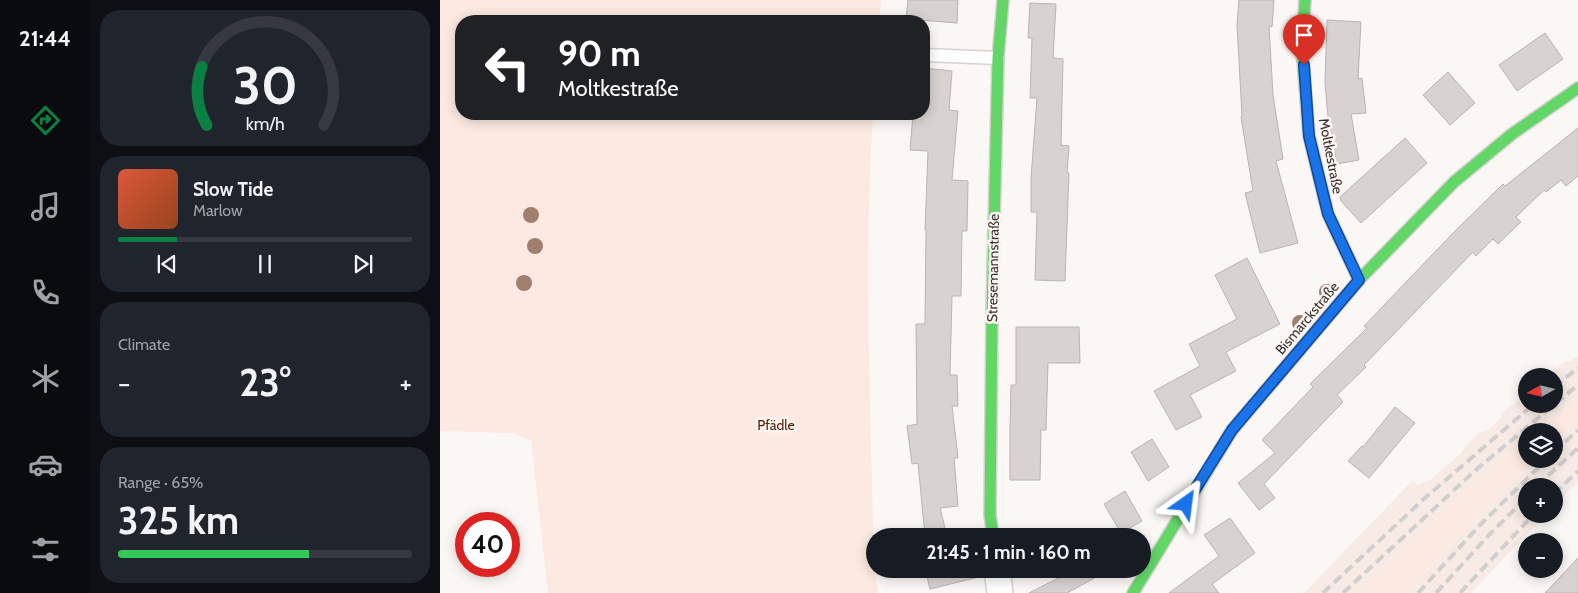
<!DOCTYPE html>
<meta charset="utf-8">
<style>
:root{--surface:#171b24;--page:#20242c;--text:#f1f3f6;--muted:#9ea1a6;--line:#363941;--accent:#0b8043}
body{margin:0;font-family:Cabin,sans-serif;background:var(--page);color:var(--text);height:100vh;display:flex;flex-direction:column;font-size:19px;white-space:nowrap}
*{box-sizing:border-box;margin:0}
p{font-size:16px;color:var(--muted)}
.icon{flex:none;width:28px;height:28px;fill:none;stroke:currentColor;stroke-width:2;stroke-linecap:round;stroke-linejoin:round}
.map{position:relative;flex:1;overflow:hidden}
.details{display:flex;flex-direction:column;gap:10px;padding:10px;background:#0d0f14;width:350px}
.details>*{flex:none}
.guide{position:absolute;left:15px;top:15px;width:475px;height:105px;border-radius:20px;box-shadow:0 2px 12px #0003;background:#202124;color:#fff;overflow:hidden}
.needle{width:32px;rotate:262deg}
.buttons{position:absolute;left:1078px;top:368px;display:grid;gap:10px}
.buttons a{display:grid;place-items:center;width:45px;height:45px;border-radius:50%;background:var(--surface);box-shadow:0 2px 12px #0003;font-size:25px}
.speed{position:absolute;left:15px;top:512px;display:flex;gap:10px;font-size:25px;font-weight:700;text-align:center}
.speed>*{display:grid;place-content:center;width:65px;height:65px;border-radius:50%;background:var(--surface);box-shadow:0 2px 12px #0003;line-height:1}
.speed .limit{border:8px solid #d22;background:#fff;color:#111}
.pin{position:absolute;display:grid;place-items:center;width:42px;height:42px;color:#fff;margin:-51px -21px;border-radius:50% 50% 50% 0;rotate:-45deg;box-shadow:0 0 5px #0007}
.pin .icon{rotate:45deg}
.me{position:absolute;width:55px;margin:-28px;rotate:31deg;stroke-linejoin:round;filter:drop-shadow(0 0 4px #0008)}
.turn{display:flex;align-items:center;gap:18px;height:105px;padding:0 20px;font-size:22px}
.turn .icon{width:65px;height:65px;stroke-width:2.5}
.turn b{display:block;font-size:35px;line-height:42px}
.big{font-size:38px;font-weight:700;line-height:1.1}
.details .widget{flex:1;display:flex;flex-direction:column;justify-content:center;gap:8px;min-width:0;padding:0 18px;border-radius:20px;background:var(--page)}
.details .dial{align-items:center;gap:0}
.dial svg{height:130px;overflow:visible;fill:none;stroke:var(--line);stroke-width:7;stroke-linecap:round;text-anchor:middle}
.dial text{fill:var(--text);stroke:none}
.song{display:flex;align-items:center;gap:15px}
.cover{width:60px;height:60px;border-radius:8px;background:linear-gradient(135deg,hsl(10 70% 55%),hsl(20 70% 35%))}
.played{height:5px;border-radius:2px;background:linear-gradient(90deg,var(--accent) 20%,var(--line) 20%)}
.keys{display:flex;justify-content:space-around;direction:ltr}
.heat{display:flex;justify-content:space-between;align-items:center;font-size:28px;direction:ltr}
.charge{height:8px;border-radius:4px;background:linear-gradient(90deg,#34c759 65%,var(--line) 0)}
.trip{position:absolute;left:426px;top:528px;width:285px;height:50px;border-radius:25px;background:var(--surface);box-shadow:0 2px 12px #0003;font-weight:700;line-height:50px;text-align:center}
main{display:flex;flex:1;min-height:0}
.tabs{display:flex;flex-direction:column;width:90px;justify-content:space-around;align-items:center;background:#090b0e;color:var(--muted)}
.tabs .icon{width:35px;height:35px}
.tabs .current{color:var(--accent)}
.tabs b{font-size:22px;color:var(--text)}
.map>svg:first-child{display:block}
</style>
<main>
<nav class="tabs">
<b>21:44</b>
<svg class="icon current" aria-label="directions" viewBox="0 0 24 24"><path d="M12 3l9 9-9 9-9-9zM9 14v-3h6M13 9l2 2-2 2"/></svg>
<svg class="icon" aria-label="music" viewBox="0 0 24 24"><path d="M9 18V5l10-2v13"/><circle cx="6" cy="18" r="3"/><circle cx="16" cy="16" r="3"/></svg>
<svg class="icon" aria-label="phone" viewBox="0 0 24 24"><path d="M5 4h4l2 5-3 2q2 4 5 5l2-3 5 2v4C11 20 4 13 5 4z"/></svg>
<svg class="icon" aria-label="climate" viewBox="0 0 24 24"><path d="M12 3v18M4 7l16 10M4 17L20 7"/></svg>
<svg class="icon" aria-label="car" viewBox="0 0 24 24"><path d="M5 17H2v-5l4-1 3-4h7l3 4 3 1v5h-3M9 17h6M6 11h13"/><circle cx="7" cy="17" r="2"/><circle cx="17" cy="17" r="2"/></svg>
<svg class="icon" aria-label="filters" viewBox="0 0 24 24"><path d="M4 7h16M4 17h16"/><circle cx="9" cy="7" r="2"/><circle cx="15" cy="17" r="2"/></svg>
</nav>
<section class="details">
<div class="widget dial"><svg viewBox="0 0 100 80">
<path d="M14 69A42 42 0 1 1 86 69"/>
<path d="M14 69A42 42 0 0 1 11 33" stroke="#0b8043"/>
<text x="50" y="56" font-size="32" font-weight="700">30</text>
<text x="50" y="72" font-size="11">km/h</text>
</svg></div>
<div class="widget">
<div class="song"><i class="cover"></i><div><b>Slow Tide</b><p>Marlow</p></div></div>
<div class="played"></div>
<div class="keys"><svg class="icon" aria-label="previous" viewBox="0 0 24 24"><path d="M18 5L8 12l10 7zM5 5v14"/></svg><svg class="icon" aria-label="pause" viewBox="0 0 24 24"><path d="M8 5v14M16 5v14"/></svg><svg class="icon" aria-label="next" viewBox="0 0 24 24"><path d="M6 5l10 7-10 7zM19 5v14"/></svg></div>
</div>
<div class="widget"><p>Climate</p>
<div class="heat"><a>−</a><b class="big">23°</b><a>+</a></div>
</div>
<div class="widget"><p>Range · 65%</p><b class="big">325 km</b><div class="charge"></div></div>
</section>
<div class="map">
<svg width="1138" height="593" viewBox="0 0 1138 593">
<rect width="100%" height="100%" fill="#fbf7f5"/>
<g fill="#f8ebe5">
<path d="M 1138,356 L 1138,399 L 1097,431 L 1086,431 L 1086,440 L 1000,515 L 918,593 L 864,593 L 973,480 L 978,485 L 990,480 L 1022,452 L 1027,444 L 1039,433 L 1048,430 L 1060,419 L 1063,412 L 1076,402 L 1082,401 L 1086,397 L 1086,404 L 1114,404 L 1114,376 L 1110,376 L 1112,372 L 1125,362 L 1131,361 Z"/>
<path d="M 1138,418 L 1138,482 L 1114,506 L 1114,486 L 1086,486 L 1086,514 L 1106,514 L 1031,593 L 966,593 L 1033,519 L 1094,459 L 1114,459 L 1114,440 Z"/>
</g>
<g fill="#fce9e2">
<path d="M 0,0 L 441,0 L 439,21 L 21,21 L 21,114 L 433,114 C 423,264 431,416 434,567 L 438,593 L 108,593 L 91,441 L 74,433 L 0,431 Z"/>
<path d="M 1138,399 L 1138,418 L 1114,440 L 1114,431 L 1097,431 Z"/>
<path d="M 1086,440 L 1086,459 L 1094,459 L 1033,519 L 966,593 L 918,593 L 1000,515 Z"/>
</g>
<g fill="#d8d3d1" stroke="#bab4b2">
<path d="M 468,0 L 518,0 L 517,23 L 466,19 Z"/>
<path d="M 799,0 L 834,0 L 832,27 L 829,26 L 833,95 L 843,159 L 836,161 L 858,243 L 820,253 L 805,193 L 813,191 L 801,117 L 802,116 L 797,24 Z"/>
<path d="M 590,3 L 616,4 L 613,58 L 623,59 L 621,145 L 629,146 L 627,173 L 629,173 L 625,281 L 595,280 L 597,212 L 591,212 L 591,178 L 597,98 L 590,98 L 592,38 L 588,38 Z"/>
<path d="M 887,20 L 921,22 L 918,79 L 922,78 L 926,113 L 911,114 L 919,160 L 897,164 L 888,117 L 885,82 Z"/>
<path d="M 1105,33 L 1123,59 L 1077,91 L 1059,65 Z"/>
<path d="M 484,68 L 512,71 L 509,110 L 518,111 L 512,180 L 528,181 L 527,231 L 522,231 L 521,296 L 512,296 L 510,375 L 517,375 L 518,406 L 512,406 L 518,458 L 514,458 L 518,506 L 500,508 L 507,536 L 485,536 L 478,463 L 472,464 L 467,426 L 477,424 L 476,324 L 485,324 L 486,230 L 485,230 L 488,151 L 470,150 L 473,114 L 484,114 Z"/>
<path d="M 1008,72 L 1035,103 L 1010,125 L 983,95 Z"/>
<path d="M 1138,128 L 1138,176 L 1126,186 L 1121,180 L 1106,192 L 1104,190 L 1076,217 L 1081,222 L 1058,244 L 1053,239 L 1036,256 L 1033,252 L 924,365 L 926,367 L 897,395 L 903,402 L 824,484 L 835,498 L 819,510 L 798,483 L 835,453 L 822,440 L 873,387 L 870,384 L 927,328 L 924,326 L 1014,232 L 1063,184 L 1065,186 Z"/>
<path d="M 965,138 L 987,163 L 921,223 L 901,201 L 900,197 Z"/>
<path d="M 807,258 L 840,324 L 786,352 L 796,371 L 750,395 L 762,417 L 736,430 L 714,391 L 760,366 L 749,344 L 797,319 L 775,275 Z"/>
<path d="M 576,327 L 639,327 L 640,363 L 608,363 L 606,430 L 601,430 L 600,480 L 570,480 L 570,429 L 571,385 L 576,385 Z"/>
<path d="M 955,407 L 975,423 L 929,478 L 908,461 L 922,446 L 923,447 Z"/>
<path d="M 712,439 L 729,467 L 708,481 L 691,452 Z"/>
<path d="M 685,491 L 702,521 L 681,533 L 664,504 Z"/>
<path d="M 790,518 L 815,553 L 772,584 L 779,593 L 729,593 L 779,556 L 764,535 Z"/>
<path d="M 1138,558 L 1138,593 L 1105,593 Z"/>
<path d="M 485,569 L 543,569 L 543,576 L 490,589 Z"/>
<path d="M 636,569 L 671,569 L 627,593 L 589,593 Z"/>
</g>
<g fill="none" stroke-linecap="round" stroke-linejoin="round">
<defs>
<path id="lane" d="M 484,55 L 558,58"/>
<path id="street" d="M 557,569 L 560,593"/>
<g id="fast">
<path d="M 865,0 L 862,48 L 869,136 L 888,214 L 919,280"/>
<path d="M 553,536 L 550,515 L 552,314 L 558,58 L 563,0"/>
<path d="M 693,593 L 792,430 L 919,280 L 1014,182 L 1072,134 L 1138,88"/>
</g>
</defs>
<use href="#lane" stroke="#d7d2d0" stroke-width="15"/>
<use href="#street" stroke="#d7d2d0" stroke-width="28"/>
<use href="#fast" stroke="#d7d2d0" stroke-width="14"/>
<use href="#lane" stroke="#fefefe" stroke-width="12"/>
<use href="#street" stroke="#fefefe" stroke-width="25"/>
<use href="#fast" stroke="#63d668" stroke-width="11"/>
<g stroke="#d0cece" stroke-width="4" stroke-dasharray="10 5" stroke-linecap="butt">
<path d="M 1114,387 L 1138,368"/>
<path d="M 1114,452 L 1138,430"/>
<path d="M 1097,486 L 1138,448"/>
<path d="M 1114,494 L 1138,471"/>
<path d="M 883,593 L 985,498 L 1094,404"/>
<path d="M 903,593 L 1038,468 L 1138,385"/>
<path d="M 978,593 L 1040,525 L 1107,459"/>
<path d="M 996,593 L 1050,534 L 1086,498"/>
<path d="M 1020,593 L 1094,514"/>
</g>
</g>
<g fill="#a07f6f">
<circle cx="91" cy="215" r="8"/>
<circle cx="95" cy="246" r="8"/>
<circle cx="84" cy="283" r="8"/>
<circle cx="887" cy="292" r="8"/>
<circle cx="860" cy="323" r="8"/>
</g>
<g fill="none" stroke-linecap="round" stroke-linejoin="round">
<defs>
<path id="route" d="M 746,504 L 792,430 L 919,280 L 888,214 L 869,136 L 864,65"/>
</defs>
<use href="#route" stroke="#114b97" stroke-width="12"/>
<use href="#route" stroke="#1a73e8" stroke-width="9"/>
</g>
<g text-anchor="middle" stroke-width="5" stroke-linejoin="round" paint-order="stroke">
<g font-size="14" fill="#37302e" stroke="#fdf6f3">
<text transform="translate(891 156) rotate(79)" y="5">Moltkestraße</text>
<text transform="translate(553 268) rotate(-89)" y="5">Stresemannstraße</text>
<text transform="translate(867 318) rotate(-50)" y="5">Bismarckstraße</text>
</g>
<g font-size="14" fill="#561d01" stroke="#fdf6f3">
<text x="336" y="430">Pfädle</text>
</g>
</g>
</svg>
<div class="buttons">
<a><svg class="needle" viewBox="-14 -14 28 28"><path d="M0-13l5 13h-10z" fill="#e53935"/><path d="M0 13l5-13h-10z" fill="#9ea1a6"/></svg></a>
<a><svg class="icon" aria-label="layers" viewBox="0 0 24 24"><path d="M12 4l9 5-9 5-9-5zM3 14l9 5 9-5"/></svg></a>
<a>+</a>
<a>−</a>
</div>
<div class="speed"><div class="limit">40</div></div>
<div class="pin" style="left:864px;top:65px;background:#d93025"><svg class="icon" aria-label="arrive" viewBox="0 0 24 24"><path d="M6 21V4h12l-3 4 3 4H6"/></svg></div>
<svg class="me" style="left:746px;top:504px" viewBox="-20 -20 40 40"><path d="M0-17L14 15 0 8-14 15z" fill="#1a73e8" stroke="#fff" stroke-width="4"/></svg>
<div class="trip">21:45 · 1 min · 160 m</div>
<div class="guide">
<div class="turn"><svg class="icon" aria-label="left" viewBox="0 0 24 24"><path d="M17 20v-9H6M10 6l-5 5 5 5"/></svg><div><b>90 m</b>Moltkestraße</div></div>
</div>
</div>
</main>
